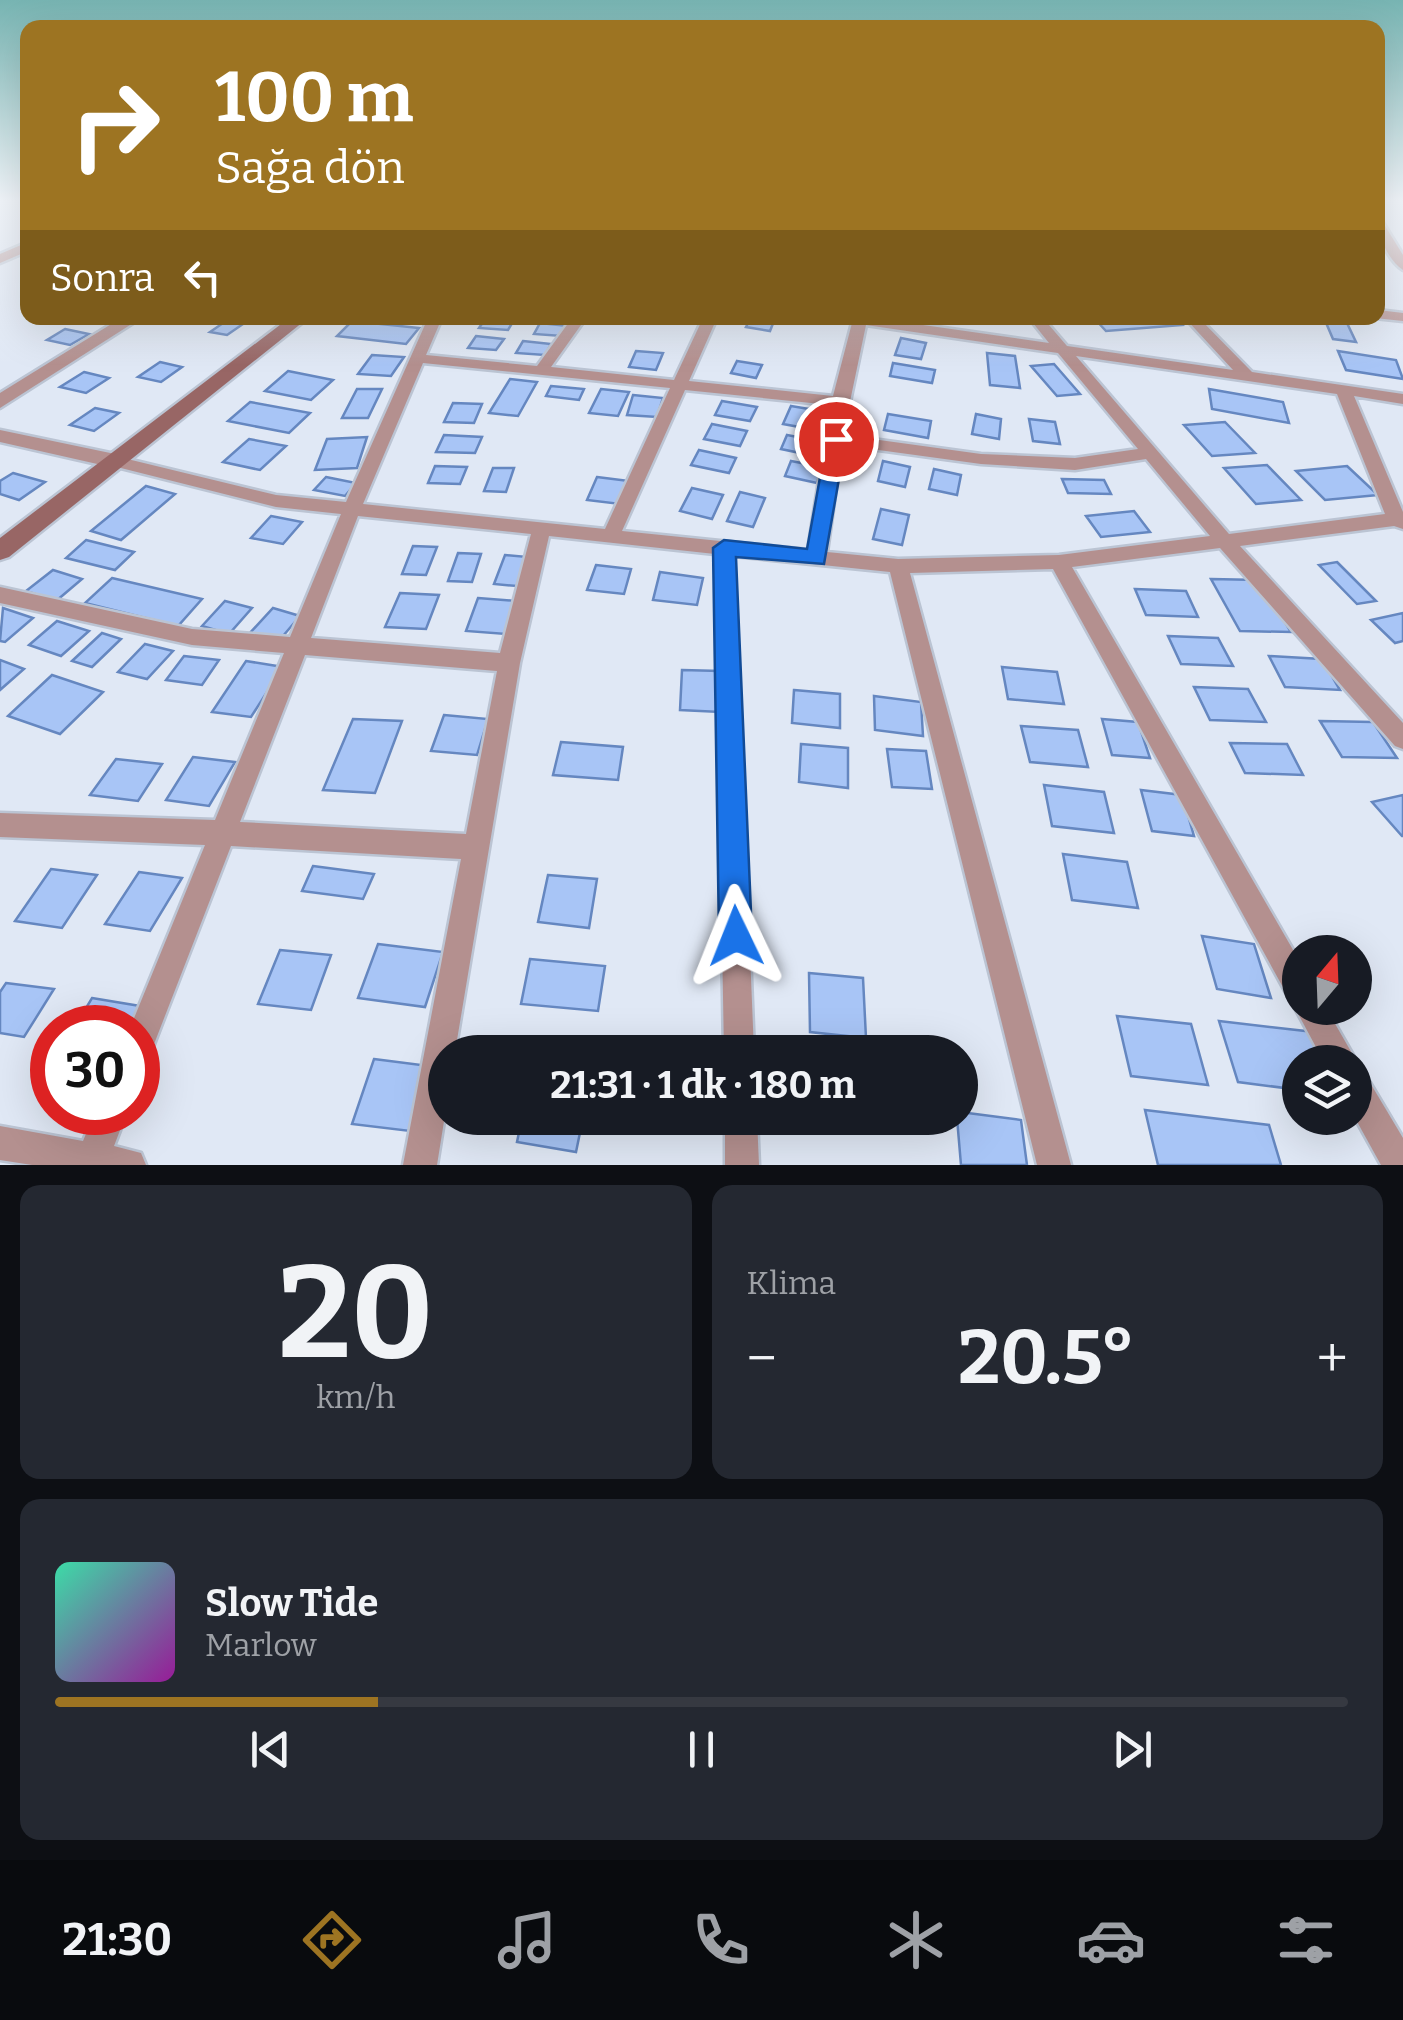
<!DOCTYPE html>
<html lang="tr">
<meta charset="utf-8">
<style>
:root{--surface:#171b24;--page:#242831;--text:#f1f3f6;--muted:#9ea1a6;--line:#363941;--accent:#9d7422}
body{margin:0;font-family:Bitter,serif;background:var(--page);color:var(--text);height:100vh;display:flex;flex-direction:column;font-size:38px;white-space:nowrap}
*{box-sizing:border-box;margin:0}
p{font-size:32px;color:var(--muted)}
.icon{flex:none;width:55px;height:55px;fill:none;stroke:currentColor;stroke-width:2;stroke-linecap:round;stroke-linejoin:round}
.map{position:relative;height:1165px;overflow:hidden}
.details{display:flex;flex-direction:column;gap:20px;padding:20px;background:#0d0f14;flex:1}
.details>*{flex:none}
.guide{position:absolute;left:20px;top:20px;width:1365px;height:305px;border-radius:20px;box-shadow:0 10px 40px #0002;background:#9d7422;color:#fff;overflow:hidden}
.needle{width:65px;rotate:19deg}
.tools{position:absolute;left:1282px;top:935px;display:grid;gap:20px}
.tools a{display:grid;place-items:center;width:90px;height:90px;border-radius:50%;background:var(--surface);box-shadow:0 10px 40px #0002;font-size:50px}
.speed{position:absolute;left:30px;top:1005px;display:flex;gap:20px;font-size:50px;font-weight:700;text-align:center}
.speed>*{display:grid;place-content:center;width:130px;height:130px;border-radius:50%;background:var(--surface);box-shadow:0 10px 40px #0002;line-height:1}
.speed .limit{border:15px solid #d22;background:#fff;color:#111}
.pin{position:absolute;display:grid;place-items:center;width:85px;height:85px;color:#fff;margin:-42px;border:5px solid #fff;border-radius:50%;box-shadow:0 2px 10px #0007}
.me{position:absolute;width:110px;margin:-55px;rotate:358deg;stroke-linejoin:round;filter:drop-shadow(0 0 8px #0008)}
.turn{display:flex;align-items:center;gap:35px;height:210px;padding:0 30px;font-size:45px}
.turn .icon{width:130px;height:130px;stroke-width:2.5}
.turn b{display:block;font-size:70px;line-height:85px}
.then{display:flex;align-items:center;height:95px;padding:0 30px;background:#0003;gap:20px;font-size:38px}
.big{font-size:75px;font-weight:700;line-height:1.1}
.details .widget{flex:1;display:flex;flex-direction:column;justify-content:center;gap:15px;min-width:0;padding:0 35px;border-radius:20px;background:var(--page)}
.details .dial{align-items:center;gap:0}
.dial b{font-size:130px;line-height:1}
.song{display:flex;align-items:center;gap:30px}
.cover{width:120px;height:120px;border-radius:15px;background:linear-gradient(135deg,hsl(160 70% 55%),hsl(300 70% 35%))}
.played{height:10px;border-radius:5px;background:linear-gradient(90deg,var(--accent) 25%,var(--line) 25%)}
.keys{display:flex;justify-content:space-around;direction:ltr}
.heat{display:flex;justify-content:space-between;align-items:center;font-size:55px;direction:ltr}
.details .tiles{flex:1;display:grid;gap:20px;grid-template-columns:1fr 1fr}
.widget:last-child{grid-column:span 2}
.trip{position:absolute;left:428px;top:1035px;width:550px;height:100px;border-radius:50px;background:var(--surface);box-shadow:0 10px 40px #0002;font-weight:700;line-height:100px;text-align:center}
.tabs{display:flex;height:160px;justify-content:space-around;align-items:center;background:#090b0e;color:var(--muted)}
.tabs .icon{width:70px;height:70px}
.tabs .on{color:var(--accent)}
.tabs b{font-size:45px;color:var(--text)}
.map>svg:first-child{display:block}
</style>
<div class="map">
<svg width="1403" height="1165" viewBox="0 0 1403 1165">
<rect width="100%" height="100%" fill="#e0e8f5"/>
<g fill="#a8c5f6" stroke="#6587c0" stroke-width="2.5">
<path d="M 486,318 L 490,318 L 514,320 L 508,330 L 479,328 Z"/>
<path d="M 751,318 L 753,318 L 774,321 L 770,331 L 746,327 Z"/>
<path d="M 1094,318 L 1174,318 L 1182,325 L 1106,331 Z"/>
<path d="M 1324,318 L 1346,321 L 1356,342 L 1333,339 Z"/>
<path d="M 226,321 L 243,324 L 227,335 L 210,332 Z"/>
<path d="M 352,321 L 419,328 L 406,344 L 337,336 Z"/>
<path d="M 540,323 L 568,326 L 562,336 L 534,334 Z"/>
<path d="M 65,329 L 89,334 L 70,345 L 47,340 Z"/>
<path d="M 476,336 L 504,339 L 496,350 L 468,348 Z"/>
<path d="M 901,338 L 926,343 L 921,359 L 895,355 Z"/>
<path d="M 523,341 L 551,344 L 545,355 L 516,353 Z"/>
<path d="M 636,351 L 663,353 L 656,370 L 629,367 Z"/>
<path d="M 1338,351 L 1396,360 L 1403,379 L 1346,370 Z"/>
<path d="M 987,353 L 1015,356 L 1020,388 L 990,385 Z"/>
<path d="M 372,355 L 404,357 L 391,376 L 358,374 Z"/>
<path d="M 737,361 L 762,365 L 756,378 L 731,373 Z"/>
<path d="M 160,362 L 182,367 L 161,382 L 138,377 Z"/>
<path d="M 893,363 L 935,370 L 932,383 L 890,376 Z"/>
<path d="M 1054,364 L 1080,394 L 1057,396 L 1031,366 Z"/>
<path d="M 288,371 L 333,380 L 311,400 L 265,391 Z"/>
<path d="M 84,372 L 109,378 L 86,393 L 60,387 Z"/>
<path d="M 510,379 L 537,382 L 518,416 L 489,413 Z"/>
<path d="M 551,386 L 584,389 L 579,400 L 546,396 Z"/>
<path d="M 357,389 L 382,389 L 368,418 L 342,418 Z"/>
<path d="M 601,389 L 629,392 L 618,416 L 589,413 Z"/>
<path d="M 1209,389 L 1283,402 L 1289,423 L 1212,409 Z"/>
<path d="M 633,395 L 663,398 L 657,417 L 627,415 Z"/>
<path d="M 722,401 L 757,407 L 750,421 L 715,415 Z"/>
<path d="M 250,402 L 310,413 L 289,433 L 228,421 Z"/>
<path d="M 453,403 L 482,404 L 474,423 L 444,422 Z"/>
<path d="M 791,406 L 833,413 L 827,432 L 783,424 Z"/>
<path d="M 95,408 L 119,413 L 94,431 L 70,425 Z"/>
<path d="M 888,414 L 931,421 L 928,438 L 884,430 Z"/>
<path d="M 976,414 L 1001,419 L 999,439 L 972,434 Z"/>
<path d="M 1029,419 L 1055,422 L 1060,444 L 1033,441 Z"/>
<path d="M 1225,422 L 1255,453 L 1212,456 L 1184,425 Z"/>
<path d="M 712,424 L 747,431 L 740,446 L 704,439 Z"/>
<path d="M 444,435 L 482,437 L 475,453 L 436,452 Z"/>
<path d="M 787,435 L 829,443 L 824,458 L 781,449 Z"/>
<path d="M 367,437 L 357,468 L 315,470 L 327,439 Z"/>
<path d="M 249,439 L 286,446 L 260,470 L 223,462 Z"/>
<path d="M 699,450 L 736,458 L 729,473 L 691,465 Z"/>
<path d="M 791,461 L 822,467 L 817,483 L 785,476 Z"/>
<path d="M 883,461 L 910,467 L 905,487 L 878,481 Z"/>
<path d="M 1267,465 L 1301,500 L 1256,504 L 1224,468 Z"/>
<path d="M 435,466 L 467,467 L 460,484 L 428,483 Z"/>
<path d="M 1347,466 L 1378,495 L 1325,500 L 1296,471 Z"/>
<path d="M 493,468 L 514,468 L 506,492 L 484,491 Z"/>
<path d="M 934,469 L 961,475 L 957,495 L 929,489 Z"/>
<path d="M 13,473 L 45,482 L 19,500 L 0,494 L 0,481 Z"/>
<path d="M 326,477 L 356,483 L 345,496 L 314,490 Z"/>
<path d="M 597,477 L 629,481 L 620,504 L 587,500 Z"/>
<path d="M 1062,479 L 1104,480 L 1111,494 L 1068,493 Z"/>
<path d="M 146,486 L 175,494 L 121,540 L 91,531 Z"/>
<path d="M 692,488 L 723,495 L 712,519 L 680,511 Z"/>
<path d="M 740,492 L 765,498 L 753,527 L 727,521 Z"/>
<path d="M 881,509 L 909,515 L 902,545 L 873,539 Z"/>
<path d="M 1134,511 L 1150,532 L 1101,537 L 1086,516 Z"/>
<path d="M 271,516 L 302,522 L 283,544 L 251,538 Z"/>
<path d="M 86,540 L 134,552 L 115,570 L 66,558 Z"/>
<path d="M 413,546 L 437,547 L 426,575 L 402,574 Z"/>
<path d="M 458,553 L 481,554 L 472,582 L 448,581 Z"/>
<path d="M 505,555 L 528,557 L 517,586 L 494,584 Z"/>
<path d="M 1337,562 L 1376,601 L 1357,604 L 1319,565 Z"/>
<path d="M 596,565 L 631,569 L 624,594 L 587,590 Z"/>
<path d="M 53,570 L 82,579 L 56,601 L 26,591 Z"/>
<path d="M 660,572 L 703,578 L 697,605 L 653,600 Z"/>
<path d="M 112,578 L 202,599 L 178,626 L 85,603 Z"/>
<path d="M 1211,579 L 1259,580 L 1291,632 L 1240,631 Z"/>
<path d="M 1135,589 L 1186,591 L 1198,617 L 1146,615 Z"/>
<path d="M 400,593 L 439,595 L 426,629 L 385,627 Z"/>
<path d="M 478,598 L 516,601 L 506,634 L 466,631 Z"/>
<path d="M 225,601 L 252,608 L 229,634 L 202,626 Z"/>
<path d="M 3,608 L 33,618 L 5,642 L 0,641 Z"/>
<path d="M 273,608 L 300,616 L 277,643 L 249,634 Z"/>
<path d="M 1403,613 L 1403,641 L 1395,643 L 1371,620 Z"/>
<path d="M 57,621 L 89,631 L 61,656 L 29,645 Z"/>
<path d="M 102,633 L 121,639 L 92,667 L 72,661 Z"/>
<path d="M 1168,636 L 1218,638 L 1233,666 L 1181,664 Z"/>
<path d="M 145,644 L 173,651 L 147,679 L 118,672 Z"/>
<path d="M 184,656 L 219,660 L 202,685 L 166,680 Z"/>
<path d="M 1269,656 L 1322,659 L 1340,690 L 1285,687 Z"/>
<path d="M 0,660 L 24,669 L 0,690 Z"/>
<path d="M 246,661 L 283,667 L 251,717 L 212,712 Z"/>
<path d="M 1002,667 L 1057,672 L 1064,704 L 1008,699 Z"/>
<path d="M 682,670 L 720,671 L 720,712 L 680,710 Z"/>
<path d="M 52,675 L 103,692 L 60,734 L 8,716 Z"/>
<path d="M 1194,687 L 1248,689 L 1266,722 L 1210,720 Z"/>
<path d="M 794,690 L 840,694 L 840,728 L 792,723 Z"/>
<path d="M 874,696 L 921,702 L 923,736 L 875,730 Z"/>
<path d="M 444,715 L 488,719 L 477,755 L 431,751 Z"/>
<path d="M 353,719 L 402,721 L 375,793 L 323,790 Z"/>
<path d="M 1102,719 L 1138,722 L 1150,758 L 1112,755 Z"/>
<path d="M 1320,721 L 1373,722 L 1397,758 L 1342,757 Z"/>
<path d="M 1021,726 L 1078,730 L 1088,767 L 1030,762 Z"/>
<path d="M 561,742 L 623,747 L 618,780 L 553,775 Z"/>
<path d="M 1230,743 L 1287,744 L 1303,775 L 1245,773 Z"/>
<path d="M 801,744 L 848,748 L 848,788 L 799,782 Z"/>
<path d="M 887,749 L 926,751 L 932,789 L 892,787 Z"/>
<path d="M 193,757 L 235,762 L 209,806 L 166,800 Z"/>
<path d="M 116,759 L 162,764 L 138,801 L 90,795 Z"/>
<path d="M 1044,785 L 1104,792 L 1114,833 L 1052,826 Z"/>
<path d="M 1141,790 L 1182,795 L 1194,836 L 1152,831 Z"/>
<path d="M 1403,795 L 1403,836 L 1402,836 L 1372,802 Z"/>
<path d="M 1063,854 L 1127,862 L 1138,908 L 1072,900 Z"/>
<path d="M 313,866 L 374,874 L 363,899 L 302,891 Z"/>
<path d="M 51,869 L 97,875 L 62,928 L 15,921 Z"/>
<path d="M 139,872 L 182,878 L 150,931 L 105,924 Z"/>
<path d="M 548,875 L 597,879 L 589,928 L 538,922 Z"/>
<path d="M 1202,936 L 1254,944 L 1271,998 L 1217,989 Z"/>
<path d="M 378,944 L 443,952 L 425,1007 L 358,998 Z"/>
<path d="M 280,950 L 331,955 L 311,1010 L 258,1004 Z"/>
<path d="M 530,959 L 605,966 L 598,1011 L 521,1004 Z"/>
<path d="M 809,973 L 863,978 L 866,1038 L 810,1032 Z"/>
<path d="M 6,983 L 54,989 L 24,1037 L 0,1033 L 0,992 Z"/>
<path d="M 92,998 L 140,1006 L 128,1028 L 74,1028 Z"/>
<path d="M 1117,1016 L 1191,1024 L 1208,1085 L 1131,1076 Z"/>
<path d="M 1219,1021 L 1314,1032 L 1325,1062 L 1300,1062 L 1300,1090 L 1238,1082 Z"/>
<path d="M 374,1059 L 429,1066 L 410,1131 L 352,1124 Z"/>
<path d="M 1145,1110 L 1269,1125 L 1281,1165 L 1158,1165 Z"/>
<path d="M 960,1112 L 1021,1120 L 1027,1165 L 961,1165 L 957,1118 Z"/>
<path d="M 522,1118 L 583,1118 L 576,1152 L 517,1142 Z"/>
</g>
<g fill="none" stroke-linecap="round" stroke-linejoin="round">
<defs>
<g id="minor">
<path d="M 1378,220 L 1382,221 L 1403,255 L 1403,270 C 1389,261 1377,236 1378,220 Z"/>
<path d="M 28,242 L 28,251 L 0,263 L 0,254 Z"/>
<path d="M 1378,310 L 1403,313 L 1403,321 L 1375,318 Z"/>
<path d="M 428,318 L 442,318 L 426,355 L 537,366 L 572,318 L 586,318 L 551,367 L 674,380 L 703,318 L 717,318 L 689,381 L 833,396 L 852,323 L 842,318 L 874,318 L 1049,343 L 1029,318 L 1043,318 L 1067,346 L 1233,370 L 1185,318 L 1199,318 L 1252,372 L 1403,394 L 1403,404 L 1354,396 L 1403,512 L 1403,529 L 1394,526 L 1240,546 L 1403,723 L 1403,749 L 1395,746 L 1220,548 L 1072,567 L 1300,962 L 1300,1008 L 1326,1008 L 1357,1062 L 1355,1066 L 1355,1062 L 1324,1062 L 1295,1008 L 1297,1003 L 1290,1000 L 1053,569 L 910,573 L 1071,1165 L 1037,1165 L 890,572 L 734,556 L 754,1052 L 724,1052 L 715,554 L 549,536 L 520,663 L 455,1052 L 445,1052 L 445,1115 L 437,1165 L 403,1165 L 461,859 L 231,846 L 149,1057 L 138,1061 L 138,1028 L 130,1028 L 205,845 L 0,837 L 0,813 L 215,820 L 284,653 L 192,645 L 0,603 L 0,587 L 192,629 L 290,637 L 341,514 L 276,507 L 109,465 L 106,461 L 115,456 L 276,495 L 346,502 ZM 866,325 L 1058,353 L 1138,449 L 1075,458 L 981,454 L 843,435 ZM 1076,356 L 1337,394 L 1385,514 L 1229,534 ZM 423,363 L 670,388 L 605,529 L 363,504 ZM 685,390 L 831,405 L 808,550 L 622,531 ZM 842,445 L 981,464 L 1075,470 L 1146,459 L 1210,536 L 1059,555 L 898,559 L 827,552 ZM 358,516 L 531,534 L 500,653 L 311,638 ZM 305,655 L 497,671 L 466,834 L 240,822 Z"/>
<path d="M 1355,1071 L 1366,1076 L 1403,1138 L 1403,1165 L 1381,1165 L 1355,1118 Z"/>
<path d="M 95,1112 L 127,1112 L 114,1146 L 141,1153 L 146,1165 L 32,1165 L 0,1160 L 0,1126 L 83,1141 Z"/>
<path d="M 725,1118 L 757,1118 L 759,1165 L 725,1165 Z"/>
</g>
<g id="tertiary">
<path d="M 121,318 L 141,318 L 0,408 L 0,393 Z"/>
<path d="M 0,430 L 115,454 L 126,461 L 115,468 L 0,442 Z"/>
</g>
<path id="secondary" d="M 289,318 L 308,318 L 9,557 L 0,560 L 0,538 Z"/>
</defs>
<use href="#minor" stroke="#bbc4d3" stroke-width="5"/>
<use href="#tertiary" stroke="#bbc4d3" stroke-width="5"/>
<use href="#secondary" stroke="#bbc4d3" stroke-width="5"/>
<use href="#minor" fill="#b4908f" fill-rule="evenodd"/>
<use href="#tertiary" fill="#b4908f" fill-rule="evenodd"/>
<use href="#secondary" fill="#986665" fill-rule="evenodd"/>
</g>
<linearGradient id="sky" x2="0" y2="1"><stop stop-color="#77b4b2"/><stop offset="0.55" stop-color="#f1f5fa"/><stop offset="1" stop-color="#f1f5fa" stop-opacity="0"/></linearGradient>
<rect width="1403" height="365" fill="url(#sky)"/>
<path fill="#1a73e8" stroke="#114b97" stroke-width="2.5" d="M 836,433 L 846,439 L 824,564 L 736,557 L 752,936 L 747,947 L 736,952 L 724,947 L 719,936 L 713,548 L 724,540 L 807,549 L 827,439 Z"/>
</svg>
<div class="tools">
<a><svg class="needle" viewBox="-14 -14 28 28"><path d="M0-13l5 13h-10z" fill="#e53935"/><path d="M0 13l5-13h-10z" fill="#9ea1a6"/></svg></a>
<a><svg class="icon" aria-label="layers" viewBox="0 0 24 24"><path d="M12 4l9 5-9 5-9-5zM3 14l9 5 9-5"/></svg></a>
</div>
<div class="speed"><div class="limit">30</div></div>
<div class="pin" style="left:836px;top:439px;background:#d93025"><svg class="icon" aria-label="arrive" viewBox="0 0 24 24"><path d="M6 21V4h12l-3 4 3 4H6"/></svg></div>
<svg class="me" style="left:736px;top:936px" viewBox="-20 -20 40 40"><path d="M0-17L14 15 0 8-14 15z" fill="#1a73e8" stroke="#fff" stroke-width="4"/></svg>
<div class="trip">21:31 · 1 dk · 180 m</div>
<div class="guide">
<div class="turn"><svg class="icon" aria-label="right" viewBox="0 0 24 24"><path d="M7 20v-9h11M14 6l5 5-5 5"/></svg><div><b>100 m</b>Sağa dön</div></div>
<div class="then">Sonra<svg class="icon" aria-label="left" viewBox="0 0 24 24"><path d="M17 20v-9H6M10 6l-5 5 5 5"/></svg></div>
</div>
</div>
<section class="details">
<div class="tiles">
<div class="widget dial"><b>20</b><p>km/h</p></div>
<div class="widget"><p>Klima</p>
<div class="heat"><a>−</a><b class="big">20.5°</b><a>+</a></div>
</div>
<div class="widget">
<div class="song"><i class="cover"></i><div><b>Slow Tide</b><p>Marlow</p></div></div>
<div class="played"></div>
<div class="keys"><svg class="icon" aria-label="previous" viewBox="0 0 24 24"><path d="M18 5L8 12l10 7zM5 5v14"/></svg><svg class="icon" aria-label="pause" viewBox="0 0 24 24"><path d="M8 5v14M16 5v14"/></svg><svg class="icon" aria-label="next" viewBox="0 0 24 24"><path d="M6 5l10 7-10 7zM19 5v14"/></svg></div>
</div>
</div>
</section>
<nav class="tabs">
<b>21:30</b>
<svg class="icon on" aria-label="directions" viewBox="0 0 24 24"><path d="M12 3l9 9-9 9-9-9zM9 14v-3h6M13 9l2 2-2 2"/></svg>
<svg class="icon" aria-label="music" viewBox="0 0 24 24"><path d="M9 18V5l10-2v13"/><circle cx="6" cy="18" r="3"/><circle cx="16" cy="16" r="3"/></svg>
<svg class="icon" aria-label="phone" viewBox="0 0 24 24"><path d="M5 4h4l2 5-3 2q2 4 5 5l2-3 5 2v4C11 20 4 13 5 4z"/></svg>
<svg class="icon" aria-label="climate" viewBox="0 0 24 24"><path d="M12 3v18M4 7l16 10M4 17L20 7"/></svg>
<svg class="icon" aria-label="car" viewBox="0 0 24 24"><path d="M5 17H2v-5l4-1 3-4h7l3 4 3 1v5h-3M9 17h6M6 11h13"/><circle cx="7" cy="17" r="2"/><circle cx="17" cy="17" r="2"/></svg>
<svg class="icon" aria-label="filters" viewBox="0 0 24 24"><path d="M4 7h16M4 17h16"/><circle cx="9" cy="7" r="2"/><circle cx="15" cy="17" r="2"/></svg>
</nav>
